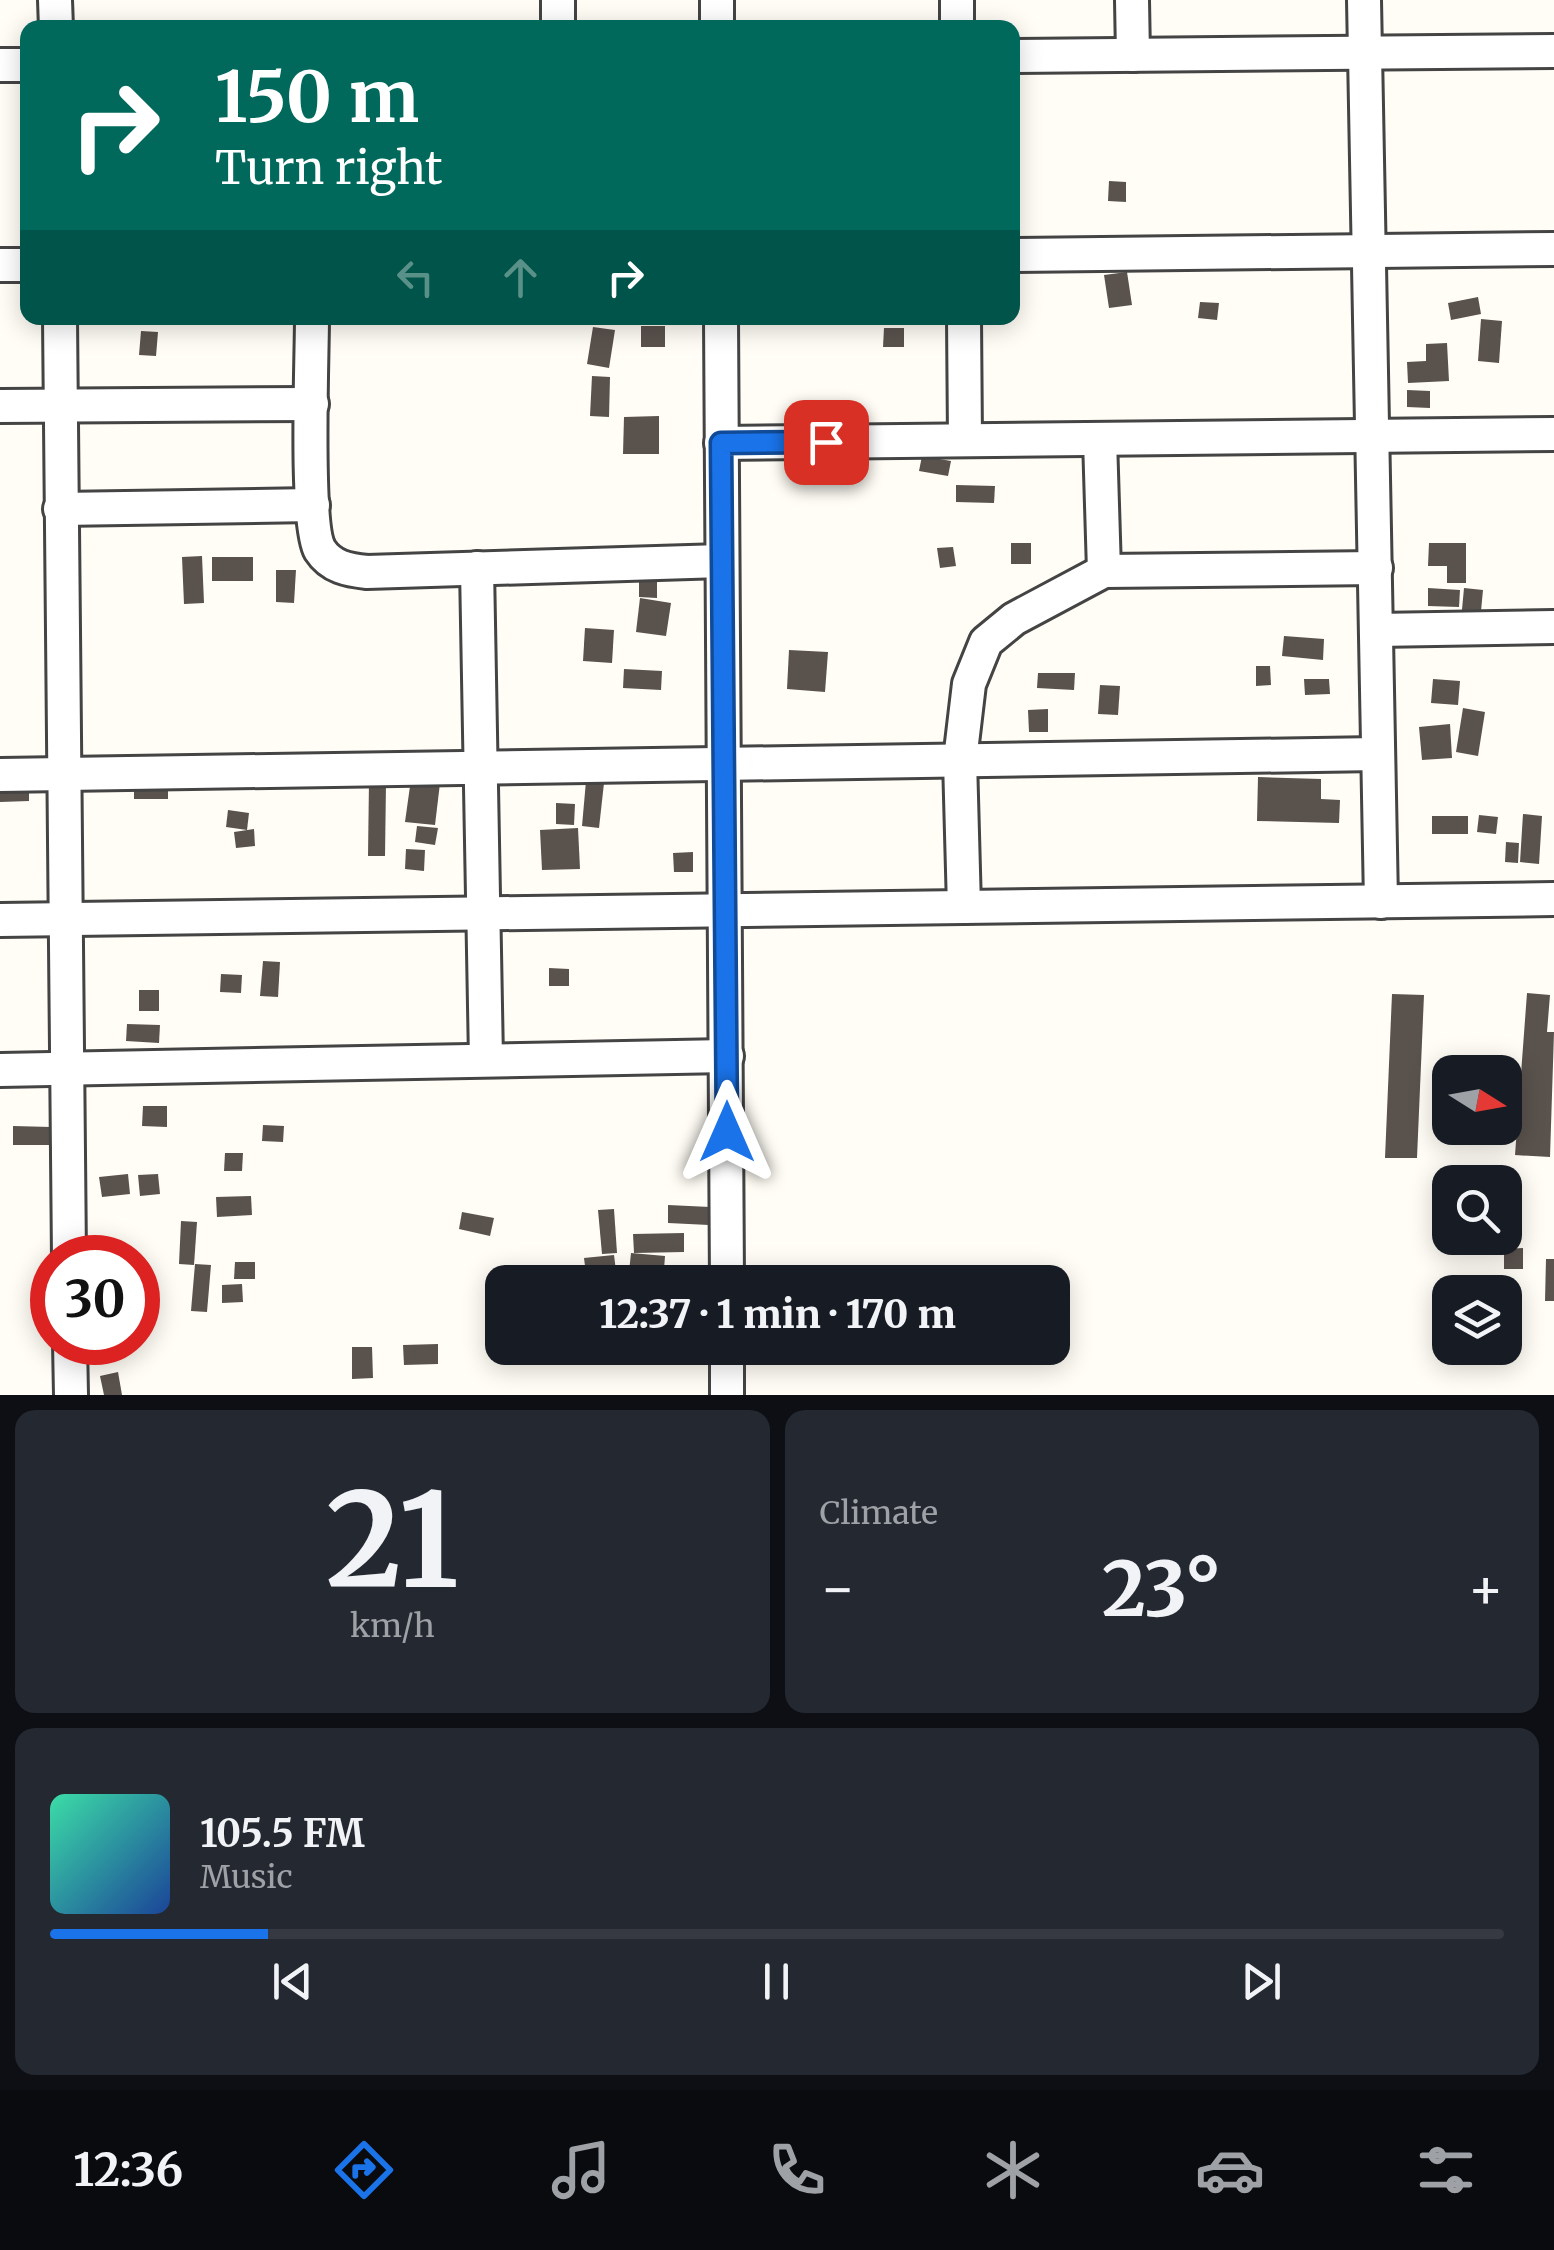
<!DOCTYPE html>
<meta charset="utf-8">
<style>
:root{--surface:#171b24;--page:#242831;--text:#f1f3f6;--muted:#9ea1a6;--line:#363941;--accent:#1a73e8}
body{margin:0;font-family:Merriweather,serif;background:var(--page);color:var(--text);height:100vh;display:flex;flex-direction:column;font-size:38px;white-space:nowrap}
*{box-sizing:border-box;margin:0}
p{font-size:32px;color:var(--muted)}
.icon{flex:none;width:55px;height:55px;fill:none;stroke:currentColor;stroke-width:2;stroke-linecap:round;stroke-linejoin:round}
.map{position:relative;height:1395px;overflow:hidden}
.details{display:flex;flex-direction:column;gap:15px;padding:15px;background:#0d0f14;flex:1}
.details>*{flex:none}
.top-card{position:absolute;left:20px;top:20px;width:1000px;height:305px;border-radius:20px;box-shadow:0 5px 25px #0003;background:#00695c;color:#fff;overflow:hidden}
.needle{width:65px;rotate:101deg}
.buttons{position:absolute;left:1432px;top:1055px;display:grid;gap:20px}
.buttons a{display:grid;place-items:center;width:90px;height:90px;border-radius:20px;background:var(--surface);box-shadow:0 5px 25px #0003;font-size:50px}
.speed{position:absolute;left:30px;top:1235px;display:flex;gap:20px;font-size:50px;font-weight:700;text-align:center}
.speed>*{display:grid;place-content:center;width:130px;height:130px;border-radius:50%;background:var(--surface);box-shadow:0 5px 25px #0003;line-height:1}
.speed .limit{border:15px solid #d22;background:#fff;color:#111}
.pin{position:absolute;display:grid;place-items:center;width:85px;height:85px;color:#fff;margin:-42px;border-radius:20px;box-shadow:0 5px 15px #0006}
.me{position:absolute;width:110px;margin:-55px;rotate:0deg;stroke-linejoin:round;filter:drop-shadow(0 0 8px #0008)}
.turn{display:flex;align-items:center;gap:35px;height:210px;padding:0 30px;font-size:45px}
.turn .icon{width:130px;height:130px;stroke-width:2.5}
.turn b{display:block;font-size:70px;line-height:85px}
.lanes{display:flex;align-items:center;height:95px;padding:0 30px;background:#0003;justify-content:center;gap:50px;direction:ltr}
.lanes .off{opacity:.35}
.big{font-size:75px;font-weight:800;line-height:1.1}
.details .widget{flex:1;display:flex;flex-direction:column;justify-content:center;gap:15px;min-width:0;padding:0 35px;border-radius:20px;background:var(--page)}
.details .dial{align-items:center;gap:0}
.dial b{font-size:130px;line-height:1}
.song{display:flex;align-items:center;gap:30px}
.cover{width:120px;height:120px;border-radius:15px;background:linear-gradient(135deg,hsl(160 70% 55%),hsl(220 70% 35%))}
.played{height:10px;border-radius:5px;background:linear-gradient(90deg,var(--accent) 15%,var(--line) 15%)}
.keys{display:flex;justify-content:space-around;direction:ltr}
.heat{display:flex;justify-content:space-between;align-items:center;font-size:55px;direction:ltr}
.details .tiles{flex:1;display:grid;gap:15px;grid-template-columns:1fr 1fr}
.widget:last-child{grid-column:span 2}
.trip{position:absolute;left:485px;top:1265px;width:585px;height:100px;border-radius:20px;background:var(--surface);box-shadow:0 5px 25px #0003;font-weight:800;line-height:100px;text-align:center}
.dock{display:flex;height:160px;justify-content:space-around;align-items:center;background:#090b0e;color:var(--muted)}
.dock .icon{width:70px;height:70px}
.dock .selected{color:var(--accent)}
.dock b{font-size:45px;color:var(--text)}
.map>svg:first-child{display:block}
</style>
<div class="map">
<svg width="1554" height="1395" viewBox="0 0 1554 1395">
<rect width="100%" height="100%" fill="#fffdf5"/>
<g fill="#5a524d">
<path d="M 1109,181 L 1126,182 L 1126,202 L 1108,201 Z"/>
<path d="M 1127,272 L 1132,305 L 1109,308 L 1104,275 Z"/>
<path d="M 1478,297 L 1481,314 L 1451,320 L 1448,303 Z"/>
<path d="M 1200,302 L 1219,303 L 1217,320 L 1198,318 Z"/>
<path d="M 1481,319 L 1502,321 L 1499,363 L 1478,361 Z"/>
<rect x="641" y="326" width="24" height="21"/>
<path d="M 593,327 L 615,330 L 609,368 L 587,364 Z"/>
<path d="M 884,328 L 904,328 L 904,347 L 883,347 Z"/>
<path d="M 141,331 L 158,332 L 156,356 L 139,355 Z"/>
<path d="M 1447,343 L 1449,381 L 1408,383 L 1407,362 L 1426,361 L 1426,344 Z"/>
<path d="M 592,376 L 610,377 L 609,417 L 590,416 Z"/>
<path d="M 1407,390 L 1430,391 L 1430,408 L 1407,407 Z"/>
<path d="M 659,416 L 659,454 L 623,454 L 624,417 Z"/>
<path d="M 922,456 L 951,461 L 948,476 L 919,471 Z"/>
<path d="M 956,485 L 995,486 L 994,503 L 956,502 Z"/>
<rect x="1011" y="543" width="20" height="21"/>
<path d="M 1429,543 L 1466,543 L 1466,583 L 1447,583 L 1447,566 L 1428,566 Z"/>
<path d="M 953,547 L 956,566 L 940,568 L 937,548 Z"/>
<path d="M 202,556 L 204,603 L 184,604 L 182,557 Z"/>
<rect x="212" y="557" width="41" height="24"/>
<path d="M 276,570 L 296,570 L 294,603 L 276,602 Z"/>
<path d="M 639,580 L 657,580 L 657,598 L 639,597 Z"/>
<path d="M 1428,588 L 1460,590 L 1459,607 L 1428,606 Z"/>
<path d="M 1464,588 L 1483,590 L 1479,632 L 1460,631 Z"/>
<path d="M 640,598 L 671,603 L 666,636 L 636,632 Z"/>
<path d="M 585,628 L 614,630 L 612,663 L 583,661 Z"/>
<path d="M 1284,636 L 1324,639 L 1323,660 L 1282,656 Z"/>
<path d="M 789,650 L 828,652 L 825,692 L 787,689 Z"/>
<path d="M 1256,666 L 1270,666 L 1271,685 L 1256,686 Z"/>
<path d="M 624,669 L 662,671 L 661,690 L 623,688 Z"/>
<path d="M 1038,673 L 1075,673 L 1074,690 L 1037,688 Z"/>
<path d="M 1304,679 L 1329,679 L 1330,694 L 1305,695 Z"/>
<path d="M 1433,679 L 1460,681 L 1458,705 L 1431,703 Z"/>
<path d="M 1100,685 L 1120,686 L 1118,715 L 1098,714 Z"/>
<path d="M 1463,708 L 1485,712 L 1478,756 L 1456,752 Z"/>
<path d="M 1048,709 L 1048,732 L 1029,732 L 1028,710 Z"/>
<path d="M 1450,724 L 1452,758 L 1422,760 L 1419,727 Z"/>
<path d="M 1258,777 L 1321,779 L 1321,799 L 1340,800 L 1339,823 L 1257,821 Z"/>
<path d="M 411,779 L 440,783 L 435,825 L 405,822 Z"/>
<rect x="134" y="780" width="34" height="19"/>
<path d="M 369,781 L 386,782 L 385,856 L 368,856 Z"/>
<path d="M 586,781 L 604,783 L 599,828 L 582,826 Z"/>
<path d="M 29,785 L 29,801 L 0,802 L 0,786 Z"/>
<path d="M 556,803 L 575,804 L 574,825 L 556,824 Z"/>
<path d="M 228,810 L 249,813 L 247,830 L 226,827 Z"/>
<path d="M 1523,814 L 1542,816 L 1539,864 L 1520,862 Z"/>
<path d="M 1479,815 L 1498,817 L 1496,834 L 1477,832 Z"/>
<rect x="1432" y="816" width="36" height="18"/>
<path d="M 417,826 L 438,828 L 435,845 L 415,842 Z"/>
<path d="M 578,828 L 580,869 L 542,870 L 540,830 Z"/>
<path d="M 254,829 L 255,846 L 236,848 L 234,832 Z"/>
<path d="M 1506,842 L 1519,843 L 1518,863 L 1505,862 Z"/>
<path d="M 406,849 L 425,850 L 424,871 L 405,869 Z"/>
<path d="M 693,852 L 693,872 L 674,872 L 673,853 Z"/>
<path d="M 263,961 L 280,962 L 278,997 L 260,996 Z"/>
<path d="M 549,968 L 569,969 L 569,986 L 549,986 Z"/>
<path d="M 221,974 L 242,975 L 241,993 L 220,992 Z"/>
<rect x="139" y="990" width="20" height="21"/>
<path d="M 1527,993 L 1550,995 L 1547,1032 L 1554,1032 L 1550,1157 L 1515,1155 Z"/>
<path d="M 1392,994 L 1424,995 L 1417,1158 L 1385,1158 Z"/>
<path d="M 127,1024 L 160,1025 L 159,1043 L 126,1041 Z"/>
<path d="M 143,1106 L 167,1106 L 167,1127 L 142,1126 Z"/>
<path d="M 263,1125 L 284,1126 L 283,1142 L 262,1141 Z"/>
<path d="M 13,1126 L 51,1127 L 51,1145 L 13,1145 Z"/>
<path d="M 225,1153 L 243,1153 L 242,1171 L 224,1171 Z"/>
<path d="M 128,1174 L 130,1194 L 102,1197 L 99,1177 Z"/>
<path d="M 158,1174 L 160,1194 L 140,1196 L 138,1175 Z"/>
<path d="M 251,1196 L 252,1215 L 217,1217 L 216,1197 Z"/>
<path d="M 668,1205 L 710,1207 L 709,1225 L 668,1223 Z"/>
<path d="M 614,1209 L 617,1253 L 602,1254 L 598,1210 Z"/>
<path d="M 462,1212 L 494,1218 L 490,1236 L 459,1229 Z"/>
<path d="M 181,1221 L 197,1222 L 194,1265 L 179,1264 Z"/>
<path d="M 684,1233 L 684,1252 L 634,1253 L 633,1234 Z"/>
<path d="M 1523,1248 L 1523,1269 L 1504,1269 L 1504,1249 Z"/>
<path d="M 631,1253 L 665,1256 L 663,1282 L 628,1282 Z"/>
<path d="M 614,1255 L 616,1271 L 586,1274 L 584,1258 Z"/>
<path d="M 1546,1259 L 1554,1259 L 1554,1301 L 1545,1301 Z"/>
<path d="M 235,1262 L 255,1262 L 255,1279 L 234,1279 Z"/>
<path d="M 195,1264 L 211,1265 L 207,1312 L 191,1311 Z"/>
<path d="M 564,1265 L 565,1281 L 544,1282 L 542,1266 Z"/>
<path d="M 242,1284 L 243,1302 L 222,1303 L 222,1285 Z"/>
<path d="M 438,1344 L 438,1364 L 404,1365 L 403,1345 Z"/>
<path d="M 352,1347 L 372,1347 L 373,1378 L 352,1379 Z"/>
<path d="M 862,1348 L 911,1348 L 911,1349 L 864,1359 Z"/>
<path d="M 118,1372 L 122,1395 L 104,1395 L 100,1376 Z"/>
</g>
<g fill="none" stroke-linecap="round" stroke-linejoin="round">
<defs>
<g id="street">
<path d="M 55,0 L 56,28"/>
<path d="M 558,0 L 558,28"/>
<path d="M 717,0 L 717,28"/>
<path d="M 957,0 L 957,28"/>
<path d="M 1132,0 L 1133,55"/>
<path d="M 1364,0 L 1381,902"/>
<path d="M 1012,56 L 1554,51"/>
<path d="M 0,65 L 28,65"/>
<path d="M 1012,255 L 1554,249"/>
<path d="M 0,265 L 28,265"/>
<path d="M 60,318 L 69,1258"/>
<path d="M 312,318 C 312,357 305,525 320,550 C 331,567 348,570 367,572 L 722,561"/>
<path d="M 721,318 L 727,1282"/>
<path d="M 964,318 L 965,440"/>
<path d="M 0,406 L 312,404"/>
<path d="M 1100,439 L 1104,571"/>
<path d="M 721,443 L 1554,434"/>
<path d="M 60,509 L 313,505"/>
<path d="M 477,568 L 486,1060"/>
<path d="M 1376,630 L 1554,627"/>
<path d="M 0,775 L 1378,754"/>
<path d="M 964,907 L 960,760 L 969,684 L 986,642 L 1014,619 L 1104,571 L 1376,568"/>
<path d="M 0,920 L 1554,899"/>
<path d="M 0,1070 L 727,1056"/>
<path d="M 70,1342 L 71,1395"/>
<path d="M 727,1395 L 727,1348"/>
</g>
</defs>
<use href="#street" stroke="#444" stroke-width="38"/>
<use href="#street" stroke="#fff" stroke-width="32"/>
</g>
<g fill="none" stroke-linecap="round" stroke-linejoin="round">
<defs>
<path id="route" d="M 727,1132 L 721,443 L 826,442"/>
</defs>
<use href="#route" stroke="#114b97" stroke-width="25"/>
<use href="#route" stroke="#1a73e8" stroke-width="18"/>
</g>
</svg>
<div class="buttons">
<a><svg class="needle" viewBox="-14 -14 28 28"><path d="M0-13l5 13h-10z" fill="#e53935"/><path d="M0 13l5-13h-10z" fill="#9ea1a6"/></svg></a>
<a><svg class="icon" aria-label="search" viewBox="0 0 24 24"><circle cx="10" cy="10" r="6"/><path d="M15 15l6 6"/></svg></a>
<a><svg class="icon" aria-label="layers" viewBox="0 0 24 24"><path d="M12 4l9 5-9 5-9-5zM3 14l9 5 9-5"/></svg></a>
</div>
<div class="speed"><div class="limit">30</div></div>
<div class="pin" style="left:826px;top:442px;background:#d93025"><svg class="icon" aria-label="arrive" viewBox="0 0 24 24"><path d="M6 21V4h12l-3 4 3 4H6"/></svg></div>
<svg class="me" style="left:727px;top:1132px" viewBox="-20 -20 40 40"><path d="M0-17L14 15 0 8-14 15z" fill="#1a73e8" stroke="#fff" stroke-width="4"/></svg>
<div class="trip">12:37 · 1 min · 170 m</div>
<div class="top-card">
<div class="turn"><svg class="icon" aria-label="right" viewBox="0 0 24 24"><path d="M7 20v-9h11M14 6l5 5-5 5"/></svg><div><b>150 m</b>Turn right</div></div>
<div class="lanes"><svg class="icon off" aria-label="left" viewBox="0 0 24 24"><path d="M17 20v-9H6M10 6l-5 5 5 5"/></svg><svg class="icon off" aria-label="ahead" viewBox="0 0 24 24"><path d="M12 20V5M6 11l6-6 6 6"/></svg><svg class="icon" aria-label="right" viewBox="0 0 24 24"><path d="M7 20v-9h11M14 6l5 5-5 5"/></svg></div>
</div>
</div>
<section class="details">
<div class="tiles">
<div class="widget dial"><b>21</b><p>km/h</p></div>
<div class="widget"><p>Climate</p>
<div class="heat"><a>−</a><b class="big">23°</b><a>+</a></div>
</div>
<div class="widget">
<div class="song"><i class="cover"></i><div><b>105.5 FM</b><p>Music</p></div></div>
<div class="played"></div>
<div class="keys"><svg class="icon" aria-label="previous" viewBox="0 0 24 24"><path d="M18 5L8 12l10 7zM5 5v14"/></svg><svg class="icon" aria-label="pause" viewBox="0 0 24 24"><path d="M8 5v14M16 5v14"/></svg><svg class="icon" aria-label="next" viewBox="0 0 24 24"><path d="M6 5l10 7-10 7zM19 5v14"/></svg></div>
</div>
</div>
</section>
<nav class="dock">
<b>12:36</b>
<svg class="icon selected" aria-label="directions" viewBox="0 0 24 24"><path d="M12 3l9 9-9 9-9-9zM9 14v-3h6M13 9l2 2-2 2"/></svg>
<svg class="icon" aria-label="music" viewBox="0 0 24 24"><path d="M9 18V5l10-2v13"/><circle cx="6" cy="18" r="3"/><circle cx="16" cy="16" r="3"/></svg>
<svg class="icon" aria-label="phone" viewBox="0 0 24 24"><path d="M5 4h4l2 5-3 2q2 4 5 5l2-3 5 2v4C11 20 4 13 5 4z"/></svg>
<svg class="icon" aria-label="climate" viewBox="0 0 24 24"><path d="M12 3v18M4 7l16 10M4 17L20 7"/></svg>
<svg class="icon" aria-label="car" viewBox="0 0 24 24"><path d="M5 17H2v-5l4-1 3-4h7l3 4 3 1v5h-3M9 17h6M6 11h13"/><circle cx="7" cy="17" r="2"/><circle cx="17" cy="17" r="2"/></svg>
<svg class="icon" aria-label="filters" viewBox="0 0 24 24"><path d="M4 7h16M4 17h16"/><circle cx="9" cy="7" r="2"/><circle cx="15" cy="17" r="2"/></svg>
</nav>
